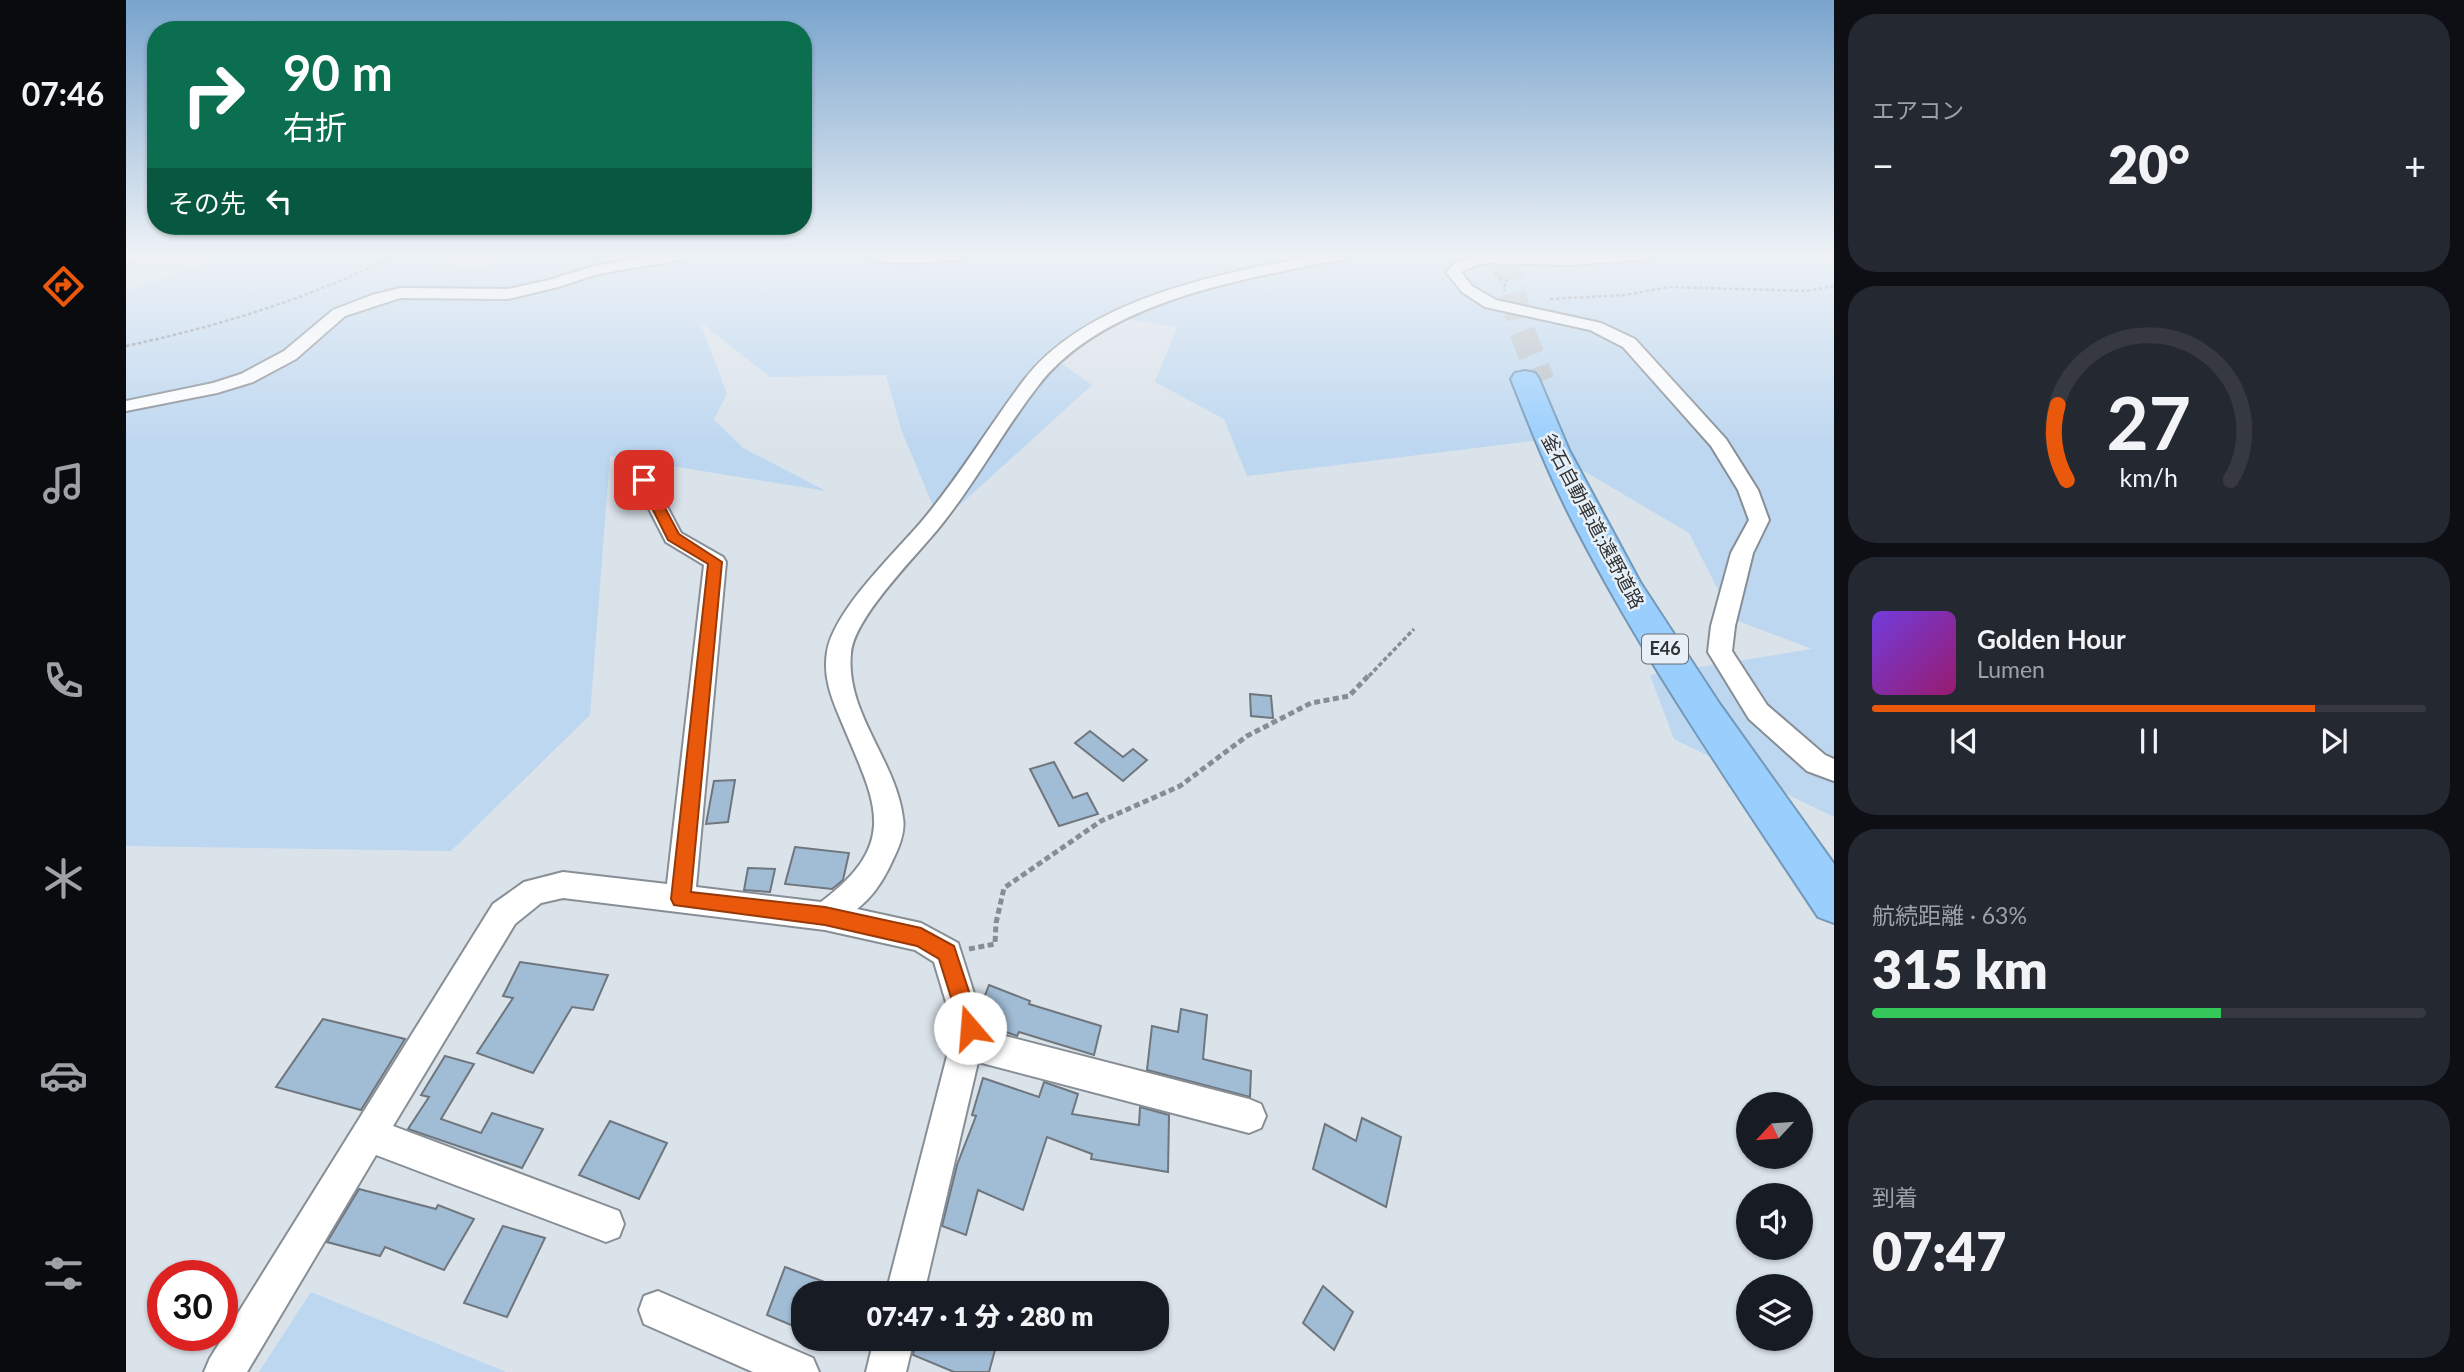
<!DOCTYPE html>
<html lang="ja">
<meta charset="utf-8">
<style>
:root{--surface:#171b24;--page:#242831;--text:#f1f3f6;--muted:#9ea1a6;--line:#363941;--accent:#ea580c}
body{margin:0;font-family:Lato,"Noto Sans JP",sans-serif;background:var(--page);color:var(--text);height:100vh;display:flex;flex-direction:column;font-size:26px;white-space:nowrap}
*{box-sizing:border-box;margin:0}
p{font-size:23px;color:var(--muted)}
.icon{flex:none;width:38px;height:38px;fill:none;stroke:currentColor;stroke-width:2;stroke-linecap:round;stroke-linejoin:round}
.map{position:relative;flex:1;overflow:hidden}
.panel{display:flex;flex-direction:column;gap:14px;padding:14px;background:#0d0f14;width:630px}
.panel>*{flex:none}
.guide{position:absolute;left:21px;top:21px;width:665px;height:214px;border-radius:28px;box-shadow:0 2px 5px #0004;background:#0b6e4f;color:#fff;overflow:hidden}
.needle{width:46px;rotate:244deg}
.controls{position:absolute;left:1610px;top:1092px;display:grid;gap:14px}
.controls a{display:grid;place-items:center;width:77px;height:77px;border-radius:50%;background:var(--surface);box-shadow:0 2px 5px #0004;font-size:35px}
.speed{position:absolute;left:21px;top:1260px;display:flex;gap:14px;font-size:35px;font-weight:700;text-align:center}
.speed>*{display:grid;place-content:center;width:91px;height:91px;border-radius:50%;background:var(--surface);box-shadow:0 2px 5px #0004;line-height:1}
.speed .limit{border:10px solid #d22;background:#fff;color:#111}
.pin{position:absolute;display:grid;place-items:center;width:60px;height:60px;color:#fff;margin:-30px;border-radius:14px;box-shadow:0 4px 10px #0006}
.me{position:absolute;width:77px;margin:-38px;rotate:342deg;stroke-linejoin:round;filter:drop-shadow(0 0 5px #0008)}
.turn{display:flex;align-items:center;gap:24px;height:147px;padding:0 21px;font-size:32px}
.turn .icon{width:91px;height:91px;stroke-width:2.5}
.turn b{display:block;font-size:49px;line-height:60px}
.then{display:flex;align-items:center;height:66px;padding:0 21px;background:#0003;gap:14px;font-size:26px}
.big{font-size:52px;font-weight:800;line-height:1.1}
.panel .widget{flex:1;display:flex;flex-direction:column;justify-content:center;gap:10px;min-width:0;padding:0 24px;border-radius:28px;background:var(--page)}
.panel .dial{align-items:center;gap:0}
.dial svg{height:182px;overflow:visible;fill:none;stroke:var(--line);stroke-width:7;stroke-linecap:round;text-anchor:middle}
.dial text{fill:var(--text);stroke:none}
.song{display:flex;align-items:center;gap:21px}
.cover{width:84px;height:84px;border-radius:10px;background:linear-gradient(135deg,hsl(260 70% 55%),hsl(320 70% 35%))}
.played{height:7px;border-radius:4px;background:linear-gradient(90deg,var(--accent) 80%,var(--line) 80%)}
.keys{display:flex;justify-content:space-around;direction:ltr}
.heat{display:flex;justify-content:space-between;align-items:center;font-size:38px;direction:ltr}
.charge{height:10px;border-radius:5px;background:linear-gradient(90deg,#34c759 63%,var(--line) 0)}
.trip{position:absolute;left:665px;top:1281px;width:378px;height:70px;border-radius:28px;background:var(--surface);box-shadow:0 2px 5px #0004;font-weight:800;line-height:70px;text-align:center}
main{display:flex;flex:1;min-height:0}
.dock{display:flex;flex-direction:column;width:126px;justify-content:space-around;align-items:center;background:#090b0e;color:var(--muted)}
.dock .icon{width:49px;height:49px}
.dock .on{color:var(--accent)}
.dock b{font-size:32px;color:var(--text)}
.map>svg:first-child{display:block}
</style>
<main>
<nav class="dock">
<b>07:46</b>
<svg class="icon on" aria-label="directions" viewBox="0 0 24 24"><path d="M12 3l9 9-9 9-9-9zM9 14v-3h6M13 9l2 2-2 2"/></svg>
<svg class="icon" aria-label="music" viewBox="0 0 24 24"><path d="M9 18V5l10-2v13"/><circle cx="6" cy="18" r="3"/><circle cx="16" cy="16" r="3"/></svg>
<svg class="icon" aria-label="phone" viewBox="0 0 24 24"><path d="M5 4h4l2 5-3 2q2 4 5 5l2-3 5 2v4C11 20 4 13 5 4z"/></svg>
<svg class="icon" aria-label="climate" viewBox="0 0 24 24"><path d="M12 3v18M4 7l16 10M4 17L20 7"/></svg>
<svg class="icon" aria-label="car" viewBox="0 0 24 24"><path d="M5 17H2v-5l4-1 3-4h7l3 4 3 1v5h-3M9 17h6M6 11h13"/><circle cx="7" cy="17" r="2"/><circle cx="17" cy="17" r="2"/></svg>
<svg class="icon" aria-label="filters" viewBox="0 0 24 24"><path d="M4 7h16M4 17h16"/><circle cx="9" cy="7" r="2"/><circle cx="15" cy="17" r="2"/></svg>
</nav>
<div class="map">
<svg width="1708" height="1372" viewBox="0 0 1708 1372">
<rect width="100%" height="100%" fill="#dae2ea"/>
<g fill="#bdd7f0">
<path d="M 108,255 L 315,255 L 315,272 L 425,255 L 1708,255 L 1708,817 L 1548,739 L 1524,675 L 1686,649 L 1607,619 L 1563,533 L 1407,441 L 1121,476 L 1098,419 L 1029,382 L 1051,327 L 991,317 L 922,354 L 966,385 L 814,523 L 775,429 L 760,375 L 644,377 L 574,322 L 601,394 L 588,419 L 617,448 L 700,491 L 484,456 L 464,715 L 325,851 L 0,846 L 0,290 Z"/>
<path d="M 185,1292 L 380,1372 L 133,1372 Z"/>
</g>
<g fill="#a1bcd5" stroke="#6f767d" stroke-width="2">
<path d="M 1124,694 L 1145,696 L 1147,718 L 1125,716 Z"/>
<path d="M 964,731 L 997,757 L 1007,749 L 1021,760 L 997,781 L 949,743 Z"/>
<path d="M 928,762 L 947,798 L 961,793 L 972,814 L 933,826 L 904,769 Z"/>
<path d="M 609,780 L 602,822 L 580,824 L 588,781 Z"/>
<path d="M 669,847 L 723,853 L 717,880 L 706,889 L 659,884 Z"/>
<path d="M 622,868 L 649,869 L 644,892 L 618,890 Z"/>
<path d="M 394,962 L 482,975 L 467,1010 L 446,1007 L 407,1073 L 351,1053 L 387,998 L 377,996 Z"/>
<path d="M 863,985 L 904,1001 L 903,1004 L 975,1026 L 968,1055 L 893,1032 L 891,1036 L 861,1025 L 855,1006 Z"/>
<path d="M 1055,1009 L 1081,1015 L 1077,1059 L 1125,1071 L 1124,1097 L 1021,1070 L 1026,1026 L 1052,1032 Z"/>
<path d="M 197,1019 L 279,1039 L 235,1110 L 150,1087 Z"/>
<path d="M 319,1056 L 348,1064 L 315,1119 L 355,1133 L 366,1113 L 417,1129 L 396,1168 L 282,1129 L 303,1097 L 295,1095 Z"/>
<path d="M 857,1078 L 913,1097 L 918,1082 L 952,1094 L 946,1114 L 1013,1125 L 1014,1107 L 1043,1115 L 1042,1172 L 965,1159 L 966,1154 L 921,1137 L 897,1210 L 852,1190 L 840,1235 L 816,1226 L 831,1165 L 850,1116 L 846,1115 Z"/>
<path d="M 1236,1118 L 1275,1137 L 1260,1207 L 1187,1169 L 1199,1124 L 1230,1141 Z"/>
<path d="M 484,1121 L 541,1143 L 513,1199 L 453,1175 Z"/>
<path d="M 233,1189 L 310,1209 L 312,1205 L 348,1219 L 318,1270 L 259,1247 L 254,1256 L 201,1242 Z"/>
<path d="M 377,1226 L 419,1238 L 381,1317 L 338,1303 Z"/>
<path d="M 659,1267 L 725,1292 L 724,1293 L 677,1293 L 677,1330 L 641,1315 Z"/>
<path d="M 1197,1286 L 1227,1312 L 1208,1350 L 1177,1323 Z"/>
<path d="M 790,1339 L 872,1339 L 863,1372 L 828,1372 L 787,1355 Z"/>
</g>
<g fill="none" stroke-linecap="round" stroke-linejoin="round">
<path stroke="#b8bfc6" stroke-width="26" stroke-dasharray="26 13" stroke-linecap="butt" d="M 1379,255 L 1395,329 L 1416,381"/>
<defs>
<g id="minor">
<path d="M 531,255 L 566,255 L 559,259 L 472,274 L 432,287 L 382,299 L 274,298 L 219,316 L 170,359 L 127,382 L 91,393 L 0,411 L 0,401 L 87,383 L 115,374 L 158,351 L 207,310 L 246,295 L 274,288 L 382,289 L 423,280 L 469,266 Z"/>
<path d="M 740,255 L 845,255 L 838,259 C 816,261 756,269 740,255 Z"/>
<path d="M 1194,255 L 1225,255 L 1218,259 C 1118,279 978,300 912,386 C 876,432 849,484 812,529 C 788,558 728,618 725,653 C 719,713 770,760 777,818 C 780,835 770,853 763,868 C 755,884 745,898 731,909 L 795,923 L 832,943 L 860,1031 L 1123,1099 L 1135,1104 L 1140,1116 L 1135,1128 L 1123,1133 L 852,1062 L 798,1293 L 760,1293 L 828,1029 L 808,962 L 789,950 L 699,930 L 437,898 L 415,903 L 389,924 L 267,1126 L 493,1211 L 498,1224 L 493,1237 L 480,1242 L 250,1155 L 121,1372 L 78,1372 L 84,1358 L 367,904 L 398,882 L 437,872 L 541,884 L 578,565 L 540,542 L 508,480 L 511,476 L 525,476 L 555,533 L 597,557 L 600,562 L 570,887 L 695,902 C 778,840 747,799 714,718 C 705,697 697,676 701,652 C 708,610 768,554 796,521 C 834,476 863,426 898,380 C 962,297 1097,273 1194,255 Z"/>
<path d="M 1356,255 L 1533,255 L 1526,259 L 1444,265 L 1363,263 L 1350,265 L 1335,272 L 1346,286 L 1370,300 L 1475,323 L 1509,339 L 1600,439 L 1632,490 L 1643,520 L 1627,553 L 1609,626 L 1606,651 L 1641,705 L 1699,755 L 1708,759 L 1708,781 L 1681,771 L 1623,719 L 1582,652 L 1585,626 L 1605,553 L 1623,520 L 1612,490 L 1585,446 L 1497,347 L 1464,330 L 1359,307 L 1336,292 L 1320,272 L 1330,262 Z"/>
<path d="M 532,1291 L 687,1358 L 693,1372 L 627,1372 L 518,1324 L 513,1310 L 518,1296 Z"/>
<path d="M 748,1339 L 788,1339 L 780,1372 L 740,1372 Z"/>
</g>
<path id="motorway" d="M 1399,371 L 1409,373 L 1413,379 L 1443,450 L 1514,582 L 1593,703 L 1708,864 L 1708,923 L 1692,917 C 1606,787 1517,659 1446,520 C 1423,475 1404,427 1385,379 L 1389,373 Z"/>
</defs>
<use href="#minor" stroke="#878e95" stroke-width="4"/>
<use href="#motorway" stroke="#7498b7" stroke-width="4"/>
<g stroke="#878d92" stroke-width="2.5" stroke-dasharray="3.5 2.5" stroke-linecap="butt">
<path d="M 0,265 L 27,255"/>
<path d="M 1368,274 L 1381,281 L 1377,288 L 1379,291"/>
<path d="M 1424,299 L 1499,295 L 1543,287 L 1681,291 L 1708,286"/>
<path d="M 0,346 C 94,326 184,298 271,255"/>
</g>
<path stroke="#878d92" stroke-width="3.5" stroke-dasharray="4.5 2.5" stroke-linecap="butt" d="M 1243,676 L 1288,629"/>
<path stroke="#878d92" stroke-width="5" stroke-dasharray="6 3.5" stroke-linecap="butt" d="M 843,949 L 869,944 L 870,923 L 878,888 L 975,821 L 1054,786 L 1121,736 L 1185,703 L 1223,696 L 1244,674"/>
<use href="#minor" fill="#fff" fill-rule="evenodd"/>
<use href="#motorway" fill="#99cefd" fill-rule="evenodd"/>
</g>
<linearGradient id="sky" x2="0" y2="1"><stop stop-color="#79a4cd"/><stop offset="0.57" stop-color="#eef2f6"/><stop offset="1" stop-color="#eef2f6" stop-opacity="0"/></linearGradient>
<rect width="1708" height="447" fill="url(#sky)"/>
<path fill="#ea580c" stroke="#983908" stroke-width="2" d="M 518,476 L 524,480 L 553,534 L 596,562 L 565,892 L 699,907 L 795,928 L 828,946 L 855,1028 L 852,1036 L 844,1039 L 837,1036 L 813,959 L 791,946 L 699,925 L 548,905 L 545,899 L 582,564 L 542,540 L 512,480 Z"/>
<g text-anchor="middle" stroke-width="5" stroke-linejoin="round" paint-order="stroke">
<rect fill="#e8f0f7" stroke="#676c70" stroke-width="2" x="1516" y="634.5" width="46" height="29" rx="5"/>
<g font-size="18" font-weight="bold" fill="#303336">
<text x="1539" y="655">E46</text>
</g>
<g font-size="19" fill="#303336" stroke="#e8f0f7">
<text transform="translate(1467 521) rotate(62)" y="7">釜石自動車道;遠野道路</text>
</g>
</g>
</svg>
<div class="controls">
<a><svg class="needle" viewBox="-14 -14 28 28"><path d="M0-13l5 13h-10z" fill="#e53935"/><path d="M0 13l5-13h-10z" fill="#9ea1a6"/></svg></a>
<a><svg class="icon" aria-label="sound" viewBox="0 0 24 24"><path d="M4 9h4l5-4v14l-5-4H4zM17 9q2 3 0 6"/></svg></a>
<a><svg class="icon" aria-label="layers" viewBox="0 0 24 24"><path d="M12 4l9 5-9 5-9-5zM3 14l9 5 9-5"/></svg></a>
</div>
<div class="speed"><div class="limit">30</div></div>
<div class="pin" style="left:518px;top:480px;background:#d93025"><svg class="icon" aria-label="arrive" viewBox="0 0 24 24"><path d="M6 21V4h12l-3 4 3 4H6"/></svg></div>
<svg class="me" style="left:844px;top:1028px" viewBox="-20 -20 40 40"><circle r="19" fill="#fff"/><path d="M0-13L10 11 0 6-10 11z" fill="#ea580c"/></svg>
<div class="trip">07:47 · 1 分 · 280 m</div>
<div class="guide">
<div class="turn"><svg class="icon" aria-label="right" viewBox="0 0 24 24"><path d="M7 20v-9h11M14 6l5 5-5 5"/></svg><div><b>90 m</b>右折</div></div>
<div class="then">その先<svg class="icon" aria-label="left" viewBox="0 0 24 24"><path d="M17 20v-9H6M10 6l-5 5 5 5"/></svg></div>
</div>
</div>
<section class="panel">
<div class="widget"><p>エアコン</p>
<div class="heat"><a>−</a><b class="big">20°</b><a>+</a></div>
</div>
<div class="widget dial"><svg viewBox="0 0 100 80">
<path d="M14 69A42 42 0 1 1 86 69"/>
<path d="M14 69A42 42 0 0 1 10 36" stroke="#ea580c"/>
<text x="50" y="56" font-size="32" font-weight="700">27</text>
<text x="50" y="72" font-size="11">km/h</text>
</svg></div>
<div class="widget">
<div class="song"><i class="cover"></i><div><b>Golden Hour</b><p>Lumen</p></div></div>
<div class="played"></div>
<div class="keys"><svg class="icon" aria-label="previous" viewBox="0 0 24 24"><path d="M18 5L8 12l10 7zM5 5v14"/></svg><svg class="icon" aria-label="pause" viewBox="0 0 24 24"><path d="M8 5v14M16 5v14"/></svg><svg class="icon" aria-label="next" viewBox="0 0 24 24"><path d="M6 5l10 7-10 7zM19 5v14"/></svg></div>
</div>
<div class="widget"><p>航続距離 · 63%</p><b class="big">315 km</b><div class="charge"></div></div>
<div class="widget"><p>到着</p><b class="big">07:47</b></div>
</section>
</main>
